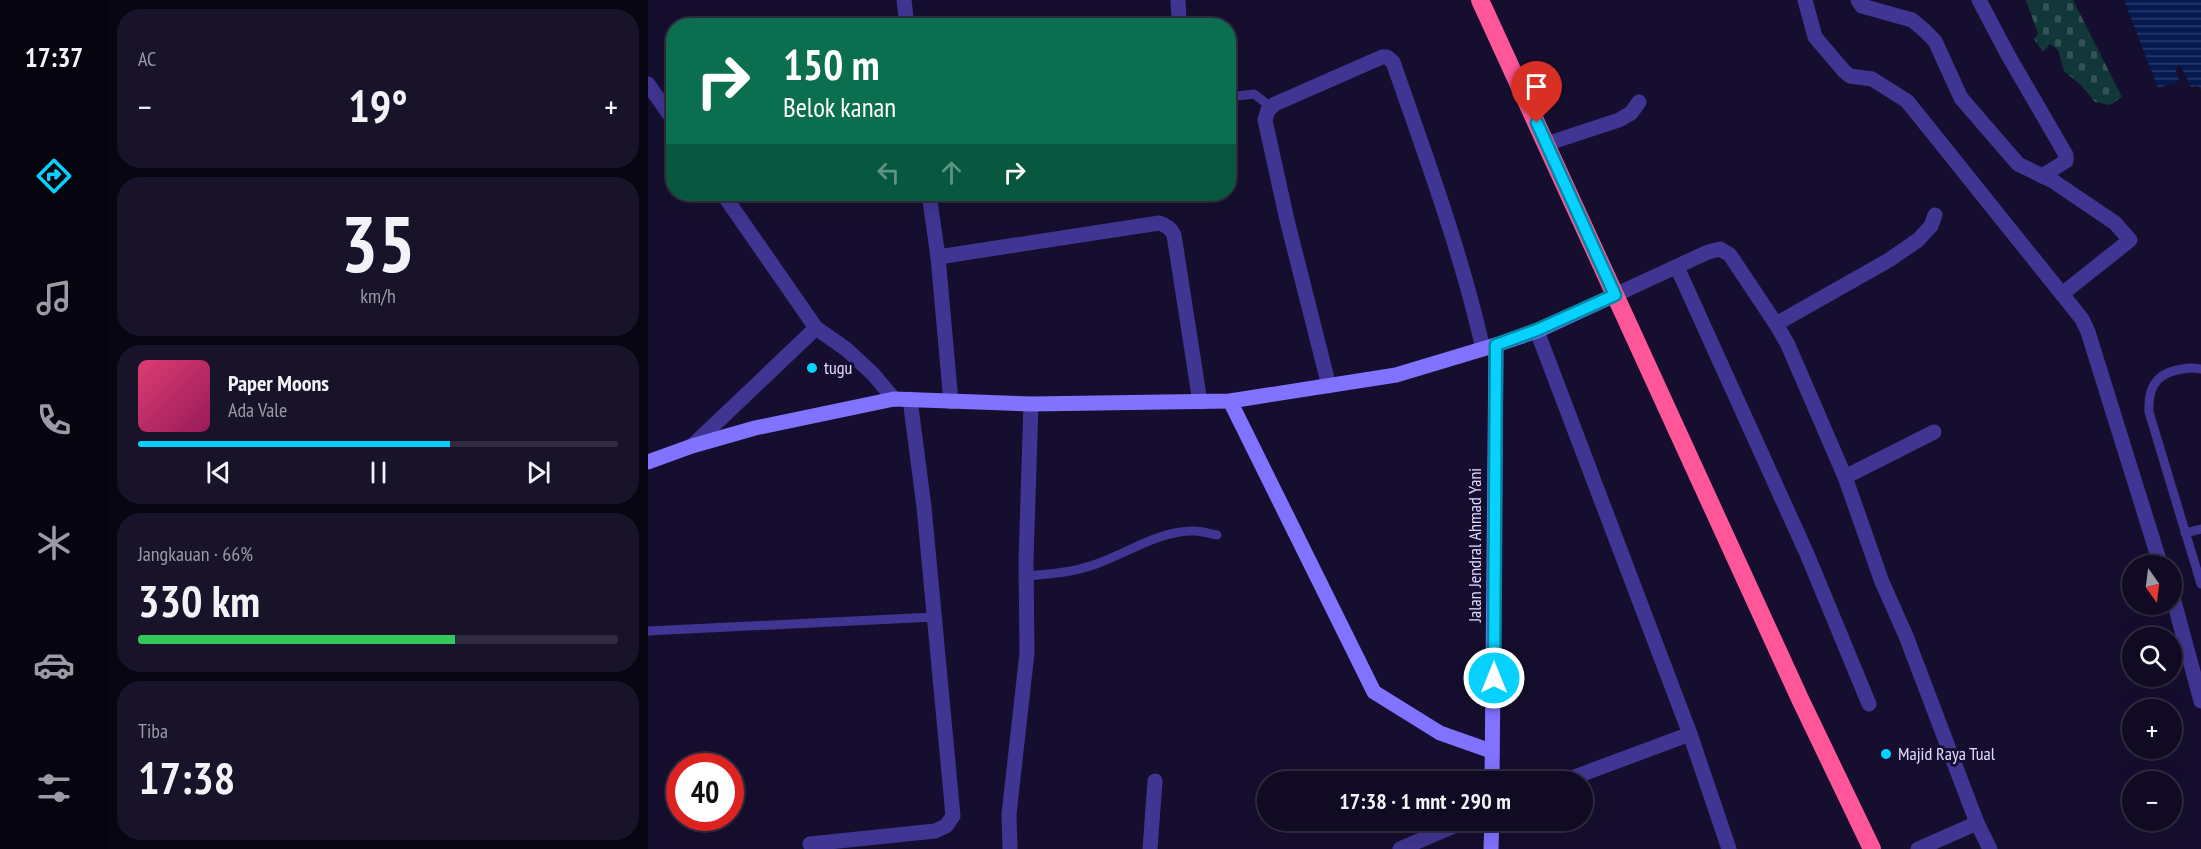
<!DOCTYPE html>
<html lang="id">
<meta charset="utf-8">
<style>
:root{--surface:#100a22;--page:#19132a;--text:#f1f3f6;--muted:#9c9aa5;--line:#302b40;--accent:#07d2ff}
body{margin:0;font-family:"PT Sans Narrow",sans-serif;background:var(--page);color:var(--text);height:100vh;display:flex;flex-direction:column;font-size:22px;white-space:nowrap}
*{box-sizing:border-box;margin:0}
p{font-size:20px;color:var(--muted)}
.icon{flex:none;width:33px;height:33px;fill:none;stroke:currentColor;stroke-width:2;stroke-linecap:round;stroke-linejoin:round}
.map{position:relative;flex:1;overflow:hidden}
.panel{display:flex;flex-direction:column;gap:9px;padding:9px;background:#090613;width:540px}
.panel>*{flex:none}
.top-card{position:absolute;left:18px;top:18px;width:570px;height:183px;border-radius:24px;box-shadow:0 6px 24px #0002,0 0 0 2px var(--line);background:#0b6e4f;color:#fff;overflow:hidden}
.needle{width:39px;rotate:166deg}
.fabs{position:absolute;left:1474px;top:555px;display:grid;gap:12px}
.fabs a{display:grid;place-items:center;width:60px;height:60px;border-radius:50%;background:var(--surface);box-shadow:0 6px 24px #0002,0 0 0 2px var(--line);font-size:30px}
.speed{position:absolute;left:18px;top:753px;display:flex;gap:12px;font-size:30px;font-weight:700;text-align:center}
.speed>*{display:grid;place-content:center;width:78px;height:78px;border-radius:50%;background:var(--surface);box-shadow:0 6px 24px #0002,0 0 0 2px var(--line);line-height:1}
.speed .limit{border:9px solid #d22;background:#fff;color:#111}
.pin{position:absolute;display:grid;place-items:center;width:51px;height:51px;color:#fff;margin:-62px -26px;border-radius:50% 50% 50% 0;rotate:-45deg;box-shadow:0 0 6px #0007}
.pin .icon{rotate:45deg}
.me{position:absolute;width:66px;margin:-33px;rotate:0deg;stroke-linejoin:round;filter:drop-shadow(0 0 4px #0008)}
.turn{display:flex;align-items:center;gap:21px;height:126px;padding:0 18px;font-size:27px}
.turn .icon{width:78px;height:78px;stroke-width:2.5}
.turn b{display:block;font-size:42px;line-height:51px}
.lanes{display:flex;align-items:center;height:57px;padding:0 18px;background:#0003;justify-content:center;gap:30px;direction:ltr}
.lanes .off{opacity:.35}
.big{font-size:45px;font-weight:800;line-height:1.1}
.panel .card{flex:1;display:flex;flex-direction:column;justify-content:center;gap:9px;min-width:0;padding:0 21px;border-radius:24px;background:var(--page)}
.panel .dial{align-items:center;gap:0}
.dial b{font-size:78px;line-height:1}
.song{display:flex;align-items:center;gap:18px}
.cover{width:72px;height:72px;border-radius:9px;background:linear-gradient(135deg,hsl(340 70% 55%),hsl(330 70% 35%))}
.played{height:6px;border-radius:3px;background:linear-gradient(90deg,var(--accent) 65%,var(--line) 65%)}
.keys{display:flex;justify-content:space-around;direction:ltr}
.heat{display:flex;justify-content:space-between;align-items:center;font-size:33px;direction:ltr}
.charge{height:9px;border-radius:4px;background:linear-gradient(90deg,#34c759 66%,var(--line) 0)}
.trip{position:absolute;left:609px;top:771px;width:336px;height:60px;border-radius:30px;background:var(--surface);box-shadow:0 6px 24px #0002,0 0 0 2px var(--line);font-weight:800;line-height:60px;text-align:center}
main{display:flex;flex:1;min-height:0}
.tabs{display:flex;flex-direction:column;width:108px;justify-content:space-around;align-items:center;background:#06040e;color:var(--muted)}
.tabs .icon{width:42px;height:42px}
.tabs .on{color:var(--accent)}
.tabs b{font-size:27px;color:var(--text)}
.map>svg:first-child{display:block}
</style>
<main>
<nav class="tabs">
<b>17:37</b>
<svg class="icon on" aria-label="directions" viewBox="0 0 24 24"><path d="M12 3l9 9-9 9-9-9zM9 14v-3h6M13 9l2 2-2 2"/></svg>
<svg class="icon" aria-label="music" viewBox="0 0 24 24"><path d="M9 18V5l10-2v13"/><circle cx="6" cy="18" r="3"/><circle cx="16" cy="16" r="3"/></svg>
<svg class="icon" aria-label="phone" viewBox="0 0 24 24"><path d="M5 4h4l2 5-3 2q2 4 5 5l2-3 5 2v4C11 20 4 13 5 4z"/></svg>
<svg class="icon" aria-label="climate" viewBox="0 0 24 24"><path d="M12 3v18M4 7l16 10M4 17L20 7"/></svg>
<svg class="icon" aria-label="car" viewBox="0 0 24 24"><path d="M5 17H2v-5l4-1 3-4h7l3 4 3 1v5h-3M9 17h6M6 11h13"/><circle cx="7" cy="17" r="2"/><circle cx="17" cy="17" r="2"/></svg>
<svg class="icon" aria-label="filters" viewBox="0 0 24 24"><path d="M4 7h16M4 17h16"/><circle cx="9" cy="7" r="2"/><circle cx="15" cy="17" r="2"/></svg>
</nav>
<section class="panel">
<div class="card"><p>AC</p>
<div class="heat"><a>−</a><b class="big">19°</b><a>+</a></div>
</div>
<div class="card dial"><b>35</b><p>km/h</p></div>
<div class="card">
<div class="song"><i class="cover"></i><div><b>Paper Moons</b><p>Ada Vale</p></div></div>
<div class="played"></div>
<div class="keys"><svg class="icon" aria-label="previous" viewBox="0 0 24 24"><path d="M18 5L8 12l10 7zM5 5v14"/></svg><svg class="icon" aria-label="pause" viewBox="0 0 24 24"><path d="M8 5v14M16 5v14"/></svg><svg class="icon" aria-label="next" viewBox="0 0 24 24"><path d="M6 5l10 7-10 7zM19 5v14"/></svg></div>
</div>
<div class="card"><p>Jangkauan · 66%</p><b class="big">330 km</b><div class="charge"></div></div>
<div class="card"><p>Tiba</p><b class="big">17:38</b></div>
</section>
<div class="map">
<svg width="1553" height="849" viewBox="0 0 1553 849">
<defs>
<pattern id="cemetery-stones" width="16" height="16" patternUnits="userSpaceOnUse" patternTransform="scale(1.5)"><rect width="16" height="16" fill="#113739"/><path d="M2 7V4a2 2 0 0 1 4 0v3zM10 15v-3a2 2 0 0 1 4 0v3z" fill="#335357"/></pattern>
<pattern id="water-rules" width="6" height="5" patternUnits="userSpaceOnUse" patternTransform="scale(1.5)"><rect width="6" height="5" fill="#051a51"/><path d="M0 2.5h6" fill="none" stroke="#293b6b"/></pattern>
</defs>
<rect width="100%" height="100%" fill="#160e2e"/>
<path fill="url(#cemetery-stones)" d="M 1378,0 L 1425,0 L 1474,97 L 1462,105 L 1447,102 L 1434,86 L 1416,71 L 1410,50 L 1402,44 L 1395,52 L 1386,39 L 1390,34 Z"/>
<path fill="url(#water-rules)" d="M 1476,0 L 1553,0 L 1553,91 L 1551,86 L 1543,87 L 1532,65 L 1527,67 L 1531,81 L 1510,88 Z"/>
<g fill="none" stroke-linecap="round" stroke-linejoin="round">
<g stroke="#403592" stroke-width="9">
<path d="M 580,97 L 606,94 L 623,107"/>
<path d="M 1553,369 C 1544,367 1538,368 1529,370 C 1506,375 1500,390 1501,412 L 1553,584"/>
<path d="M 1537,533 L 1553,529"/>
<path d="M 378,576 C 400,574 421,573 442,566 C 476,556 509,530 547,531 C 554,531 562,534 569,535"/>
<path d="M 0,631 L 286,617"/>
</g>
<g stroke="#403592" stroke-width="15">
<path d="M 256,0 L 259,26"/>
<path d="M 530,0 L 531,18 L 536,26"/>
<path d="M 1157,0 L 1167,37 L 1196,71 L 1202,76 L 1224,79 L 1259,101 L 1434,319 L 1440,332 L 1513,566"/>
<path d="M 1210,0 L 1214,6 L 1264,20 L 1276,30 L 1287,41 L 1313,98 L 1370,164 L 1405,181 L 1467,223 L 1482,240 L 1414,294"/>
<path d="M 1331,0 L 1360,55 L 1418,155 L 1418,161 L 1394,176"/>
<path d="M 0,84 L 26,121"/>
<path d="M 898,144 L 971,120 L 983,113 L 991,102"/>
<path d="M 75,194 L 168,328 L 198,349 L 225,374 L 246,399"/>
<path d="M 281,194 L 290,257 L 303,402"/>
<path d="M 290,257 L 511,223 C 518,225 523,228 526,235 L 552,402"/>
<path d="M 1029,267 L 1159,554 L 1221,704"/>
<path d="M 967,295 L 1060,252 L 1072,249 L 1082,255 L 1128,324 L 1140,345 L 1197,477 L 1234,582 L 1258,636 L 1329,823 L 1270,849"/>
<path d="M 1128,324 L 1241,260 L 1270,240 L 1283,226 L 1287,215"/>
<path d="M 889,331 L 1042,734 L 1081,849"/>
<path d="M 681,386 L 639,220 L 617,120 L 620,110 L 627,104 L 734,57 L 739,57 L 745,62 C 778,157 813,251 835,349"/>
<path d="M 44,446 L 168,328"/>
<path d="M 1197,477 L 1286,432"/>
<path d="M 1524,594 L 1553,701"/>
<path d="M 913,782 L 1042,734"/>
<path d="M 1329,823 L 1342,849"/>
<path d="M 162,844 L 287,831 L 298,826 L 305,816 L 276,507 L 262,399"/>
<path d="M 362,849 L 361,814 L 379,653 L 378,561 L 383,404"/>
<path d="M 502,849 L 507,781"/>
<path d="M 752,849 L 820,820"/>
</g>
<g stroke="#8172ff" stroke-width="15">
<path d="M 582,401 L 726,692 L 792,733 L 843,751"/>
<path d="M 0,462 L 44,446 L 107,428 L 246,399 L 383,404 L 582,401 L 748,375 L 848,345 L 889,331 L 967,295"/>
<path d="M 844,782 L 848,345"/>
<path d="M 843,849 L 844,820"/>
</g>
<path stroke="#ff5699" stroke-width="18" d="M 832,0 L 1152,699 L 1224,849"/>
</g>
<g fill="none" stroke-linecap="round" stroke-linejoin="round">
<defs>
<path id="route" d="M 846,678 L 848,345 L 889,330 L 967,295 L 889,123"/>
</defs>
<use href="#route" stroke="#0588a6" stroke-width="15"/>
<use href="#route" stroke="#07d2ff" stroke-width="10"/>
</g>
<g fill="#07d2ff" stroke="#160e2e" stroke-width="2">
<circle cx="164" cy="368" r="6"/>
<circle cx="1238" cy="754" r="6"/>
</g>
<g text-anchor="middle" stroke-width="6" stroke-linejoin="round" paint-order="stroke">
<g font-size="18" fill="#e2dbff" stroke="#160e2e" text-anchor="start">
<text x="176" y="374">tugu</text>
<text x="1250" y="760">Majid Raya Tual</text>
</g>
<g font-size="18" fill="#e2dbff" stroke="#160e2e">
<text transform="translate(827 545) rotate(-90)" y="6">Jalan Jendral Ahmad Yani</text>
</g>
</g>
</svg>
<div class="fabs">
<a><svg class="needle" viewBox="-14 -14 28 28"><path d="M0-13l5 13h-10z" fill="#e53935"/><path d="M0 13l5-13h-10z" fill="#9c9aa5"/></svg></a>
<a><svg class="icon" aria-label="search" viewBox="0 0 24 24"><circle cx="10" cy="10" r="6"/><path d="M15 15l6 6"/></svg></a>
<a>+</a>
<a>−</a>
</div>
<div class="speed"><div class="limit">40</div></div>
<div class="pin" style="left:889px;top:123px;background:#d93025"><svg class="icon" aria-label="arrive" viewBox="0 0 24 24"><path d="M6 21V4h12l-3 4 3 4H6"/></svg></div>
<svg class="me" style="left:846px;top:678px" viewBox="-20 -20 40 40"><circle r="17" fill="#07d2ff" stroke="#fff" stroke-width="3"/><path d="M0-11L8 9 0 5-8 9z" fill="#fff"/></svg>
<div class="trip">17:38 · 1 mnt · 290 m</div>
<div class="top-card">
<div class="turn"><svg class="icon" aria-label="right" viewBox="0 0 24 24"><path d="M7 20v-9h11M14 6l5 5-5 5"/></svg><div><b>150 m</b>Belok kanan</div></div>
<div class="lanes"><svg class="icon off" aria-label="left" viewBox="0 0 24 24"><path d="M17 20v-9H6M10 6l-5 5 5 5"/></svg><svg class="icon off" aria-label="ahead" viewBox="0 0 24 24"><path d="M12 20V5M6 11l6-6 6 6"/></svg><svg class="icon" aria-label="right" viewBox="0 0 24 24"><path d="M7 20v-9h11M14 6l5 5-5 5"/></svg></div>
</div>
</div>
</main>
